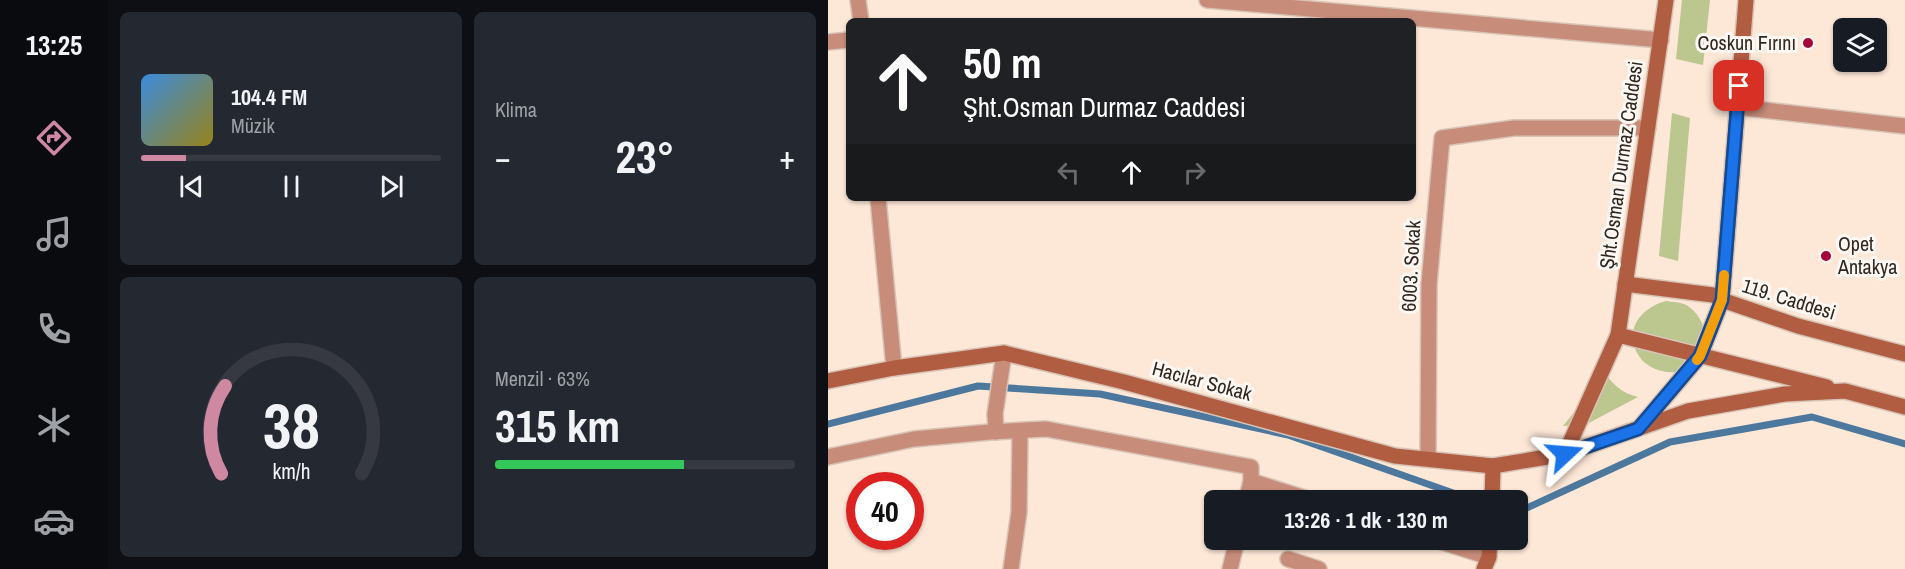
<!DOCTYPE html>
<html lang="tr">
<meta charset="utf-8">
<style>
:root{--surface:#171b24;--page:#242831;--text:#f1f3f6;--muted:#9ea1a6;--line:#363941;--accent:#ce88a2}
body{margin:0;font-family:"Archivo Narrow",sans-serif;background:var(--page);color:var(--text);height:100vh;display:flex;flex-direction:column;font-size:22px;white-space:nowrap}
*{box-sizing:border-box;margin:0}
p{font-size:20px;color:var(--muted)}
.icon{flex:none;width:33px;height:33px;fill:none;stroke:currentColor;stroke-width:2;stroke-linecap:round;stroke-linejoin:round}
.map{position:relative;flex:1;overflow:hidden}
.details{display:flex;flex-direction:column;gap:12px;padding:12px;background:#0d0f14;width:720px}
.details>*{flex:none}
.hud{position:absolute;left:18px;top:18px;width:570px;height:183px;border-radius:9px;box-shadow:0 2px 4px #0004;background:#202124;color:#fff;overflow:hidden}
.fabs{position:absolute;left:1005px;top:18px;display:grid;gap:12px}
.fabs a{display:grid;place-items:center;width:54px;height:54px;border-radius:9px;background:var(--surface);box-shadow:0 2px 4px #0004;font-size:30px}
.speed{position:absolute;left:18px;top:472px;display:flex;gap:12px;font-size:30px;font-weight:700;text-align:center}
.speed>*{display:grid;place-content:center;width:78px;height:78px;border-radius:50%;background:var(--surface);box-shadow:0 2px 4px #0004;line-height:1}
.speed .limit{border:9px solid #d22;background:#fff;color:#111}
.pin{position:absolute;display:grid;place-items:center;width:51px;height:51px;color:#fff;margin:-26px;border-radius:12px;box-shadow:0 3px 9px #0006}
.me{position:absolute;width:66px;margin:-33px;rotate:71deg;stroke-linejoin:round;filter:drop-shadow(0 0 4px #0008)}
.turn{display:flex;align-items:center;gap:21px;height:126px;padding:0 18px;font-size:27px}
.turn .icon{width:78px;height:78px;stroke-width:2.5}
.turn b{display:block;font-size:42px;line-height:51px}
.lanes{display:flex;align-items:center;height:57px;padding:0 18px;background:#0003;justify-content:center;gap:30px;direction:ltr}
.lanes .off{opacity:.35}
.big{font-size:45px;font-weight:800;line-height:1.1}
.details .tile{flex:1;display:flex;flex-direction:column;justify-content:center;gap:9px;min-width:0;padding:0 21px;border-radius:9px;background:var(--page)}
.details .dial{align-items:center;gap:0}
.dial svg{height:156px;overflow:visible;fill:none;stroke:var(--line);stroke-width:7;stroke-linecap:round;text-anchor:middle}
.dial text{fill:var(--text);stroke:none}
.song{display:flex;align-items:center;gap:18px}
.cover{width:72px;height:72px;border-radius:9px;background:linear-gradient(135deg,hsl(210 70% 55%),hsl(50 70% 35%))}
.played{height:6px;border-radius:3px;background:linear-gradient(90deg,var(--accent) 15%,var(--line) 15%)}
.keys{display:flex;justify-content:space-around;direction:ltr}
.heat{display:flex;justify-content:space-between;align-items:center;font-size:33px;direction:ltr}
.charge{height:9px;border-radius:4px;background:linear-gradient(90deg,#34c759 63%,var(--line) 0)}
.details .tiles{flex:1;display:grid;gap:12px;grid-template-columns:repeat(2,1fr)}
.trip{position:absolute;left:376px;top:490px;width:324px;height:60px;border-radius:9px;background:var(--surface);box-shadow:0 2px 4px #0004;font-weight:800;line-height:60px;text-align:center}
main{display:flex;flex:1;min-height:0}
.tabs{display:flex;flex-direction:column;width:108px;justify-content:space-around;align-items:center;background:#090b0e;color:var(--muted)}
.tabs .icon{width:42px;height:42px}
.tabs .current{color:var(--accent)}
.tabs b{font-size:27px;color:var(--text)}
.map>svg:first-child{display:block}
</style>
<main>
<nav class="tabs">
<b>13:25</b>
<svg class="icon current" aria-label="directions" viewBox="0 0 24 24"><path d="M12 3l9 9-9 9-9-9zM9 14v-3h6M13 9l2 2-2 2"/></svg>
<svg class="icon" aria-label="music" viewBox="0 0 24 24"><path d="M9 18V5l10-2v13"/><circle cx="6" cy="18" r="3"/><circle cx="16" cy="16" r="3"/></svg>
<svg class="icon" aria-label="phone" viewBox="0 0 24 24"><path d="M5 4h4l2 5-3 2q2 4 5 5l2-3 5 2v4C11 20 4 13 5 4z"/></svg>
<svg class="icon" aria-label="climate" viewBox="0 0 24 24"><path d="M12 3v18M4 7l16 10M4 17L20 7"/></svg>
<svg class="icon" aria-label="car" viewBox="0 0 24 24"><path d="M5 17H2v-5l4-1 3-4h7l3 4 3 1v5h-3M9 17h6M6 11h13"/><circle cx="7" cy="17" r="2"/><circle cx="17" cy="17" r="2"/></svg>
</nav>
<section class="details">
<div class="tiles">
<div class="tile">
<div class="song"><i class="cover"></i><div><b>104.4 FM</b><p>Müzik</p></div></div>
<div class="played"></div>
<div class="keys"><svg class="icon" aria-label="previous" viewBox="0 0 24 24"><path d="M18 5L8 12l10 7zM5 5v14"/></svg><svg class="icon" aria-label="pause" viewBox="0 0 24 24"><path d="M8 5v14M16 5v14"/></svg><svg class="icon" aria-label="next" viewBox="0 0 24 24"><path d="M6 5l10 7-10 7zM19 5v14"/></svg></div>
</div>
<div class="tile"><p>Klima</p>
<div class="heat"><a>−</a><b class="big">23°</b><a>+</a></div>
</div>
<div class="tile dial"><svg viewBox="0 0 100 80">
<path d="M14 69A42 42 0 1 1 86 69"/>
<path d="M14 69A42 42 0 0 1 16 24" stroke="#ce88a2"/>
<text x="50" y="56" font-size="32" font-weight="700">38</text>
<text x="50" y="72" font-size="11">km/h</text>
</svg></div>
<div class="tile"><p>Menzil · 63%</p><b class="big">315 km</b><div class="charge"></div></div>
</div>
</section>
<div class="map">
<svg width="1077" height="569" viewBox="0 0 1077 569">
<rect width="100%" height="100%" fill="#fde7d7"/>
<g fill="#bcc78f">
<path d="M 854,0 L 882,0 L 875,65 L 848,59 Z"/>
<path d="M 844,113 L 862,118 L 850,261 L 831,256 Z"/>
<path d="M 838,301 C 845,302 854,302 860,306 C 869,312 879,327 876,338 C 875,342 871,346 869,350 C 867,354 864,362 860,366 C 848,378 824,371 814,360 C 793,335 810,308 838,301 Z"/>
<path d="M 777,374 C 787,386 794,393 810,397 L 757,425 L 735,426 Z"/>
</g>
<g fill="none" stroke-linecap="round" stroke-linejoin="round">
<g stroke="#4c789e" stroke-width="7">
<path d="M 0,424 L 150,386 L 272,394 L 460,435 L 648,501"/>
<path d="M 690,512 L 842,442 L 984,417 L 1077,444"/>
</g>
<defs>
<g id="street">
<path d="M 30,0 L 33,21"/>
<path d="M 379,0 L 833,40"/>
<path d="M 0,42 L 21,40"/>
<path d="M 909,107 L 1077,126"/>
<path d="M 50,198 L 66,368"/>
<path d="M 168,432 L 167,414 L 176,353"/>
<path d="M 0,457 L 86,439 L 162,432 L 218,429 L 423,467 L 423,481 L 486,501"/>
<path d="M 600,459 L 601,284 L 614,138 L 686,128 L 820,128"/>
<path d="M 418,501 L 423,481"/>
<path d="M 608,540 L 661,557"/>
<path d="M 460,559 L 491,569"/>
<path d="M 183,569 L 191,512 L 192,431"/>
<path d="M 402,569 L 409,540"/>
</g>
<g id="secondary">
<path d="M 797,284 L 885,295 L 894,300 L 970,326 L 1077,354"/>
<path d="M 790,335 L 999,387"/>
<path d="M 0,381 L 66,368 L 176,353 L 296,382 L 567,456 L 665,466 L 737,454 L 860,411 L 957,394 L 1017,391 L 1077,407"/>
<path d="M 812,427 L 872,356 L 894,300 L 918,0"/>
<path d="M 737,454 L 790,335 L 838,0"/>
<path d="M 664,501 L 665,466"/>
<path d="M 656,569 L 661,557 L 662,540"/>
</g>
</defs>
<use href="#street" stroke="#d8c4b6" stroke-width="18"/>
<use href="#secondary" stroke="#d8c4b6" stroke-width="18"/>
<use href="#street" stroke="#c88d7a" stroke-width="15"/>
<use href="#secondary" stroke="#b15d42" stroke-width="15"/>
</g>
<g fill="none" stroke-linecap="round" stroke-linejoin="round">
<defs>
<path id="route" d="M 737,454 L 810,429 L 872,356 L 894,300 L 911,86"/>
</defs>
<use href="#route" stroke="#114b97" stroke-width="15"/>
<use href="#route" stroke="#1a73e8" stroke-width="10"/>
<path stroke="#f59e0b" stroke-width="10" d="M 869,360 L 872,356 L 894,300 L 896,275"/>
</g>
<g fill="#a3053b" stroke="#fdf8f4" stroke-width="2">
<circle cx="980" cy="43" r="6"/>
<circle cx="998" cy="256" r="6"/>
</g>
<g text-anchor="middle" stroke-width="6" stroke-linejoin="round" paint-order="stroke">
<g font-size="20" fill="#31271f" stroke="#fdf8f4" text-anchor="end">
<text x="968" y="50">Coskun Fırını</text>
<text x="1010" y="251" text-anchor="start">Opet<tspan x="1010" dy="23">Antakya</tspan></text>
</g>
<g font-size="20" fill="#31271f" stroke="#fdf8f4">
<text transform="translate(793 165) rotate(-82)" y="7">Şht.Osman Durmaz Caddesi</text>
<text transform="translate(583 266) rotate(-87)" y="7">6003. Sokak</text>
<text transform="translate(961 299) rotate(17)" y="7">119. Caddesi</text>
<text transform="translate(374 381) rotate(15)" y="7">Hacılar Sokak</text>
</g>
</g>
</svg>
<div class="fabs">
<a><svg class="icon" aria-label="layers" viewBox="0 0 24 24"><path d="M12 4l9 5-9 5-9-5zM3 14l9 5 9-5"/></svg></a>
</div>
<div class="speed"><div class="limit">40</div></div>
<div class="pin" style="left:911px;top:86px;background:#d93025"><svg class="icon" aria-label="arrive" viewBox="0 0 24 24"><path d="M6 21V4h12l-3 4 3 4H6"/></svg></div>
<svg class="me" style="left:737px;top:454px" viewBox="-20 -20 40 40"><path d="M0-17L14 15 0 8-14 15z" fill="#1a73e8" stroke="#fff" stroke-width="4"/></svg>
<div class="trip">13:26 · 1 dk · 130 m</div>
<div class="hud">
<div class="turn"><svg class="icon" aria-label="ahead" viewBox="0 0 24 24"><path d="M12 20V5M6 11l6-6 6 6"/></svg><div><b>50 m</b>Şht.Osman Durmaz Caddesi</div></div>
<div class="lanes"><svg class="icon off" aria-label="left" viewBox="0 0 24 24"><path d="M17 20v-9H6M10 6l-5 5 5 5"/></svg><svg class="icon" aria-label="ahead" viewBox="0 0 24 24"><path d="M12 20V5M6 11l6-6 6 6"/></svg><svg class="icon off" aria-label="right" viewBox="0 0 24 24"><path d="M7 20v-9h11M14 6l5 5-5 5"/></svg></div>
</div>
</div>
</main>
